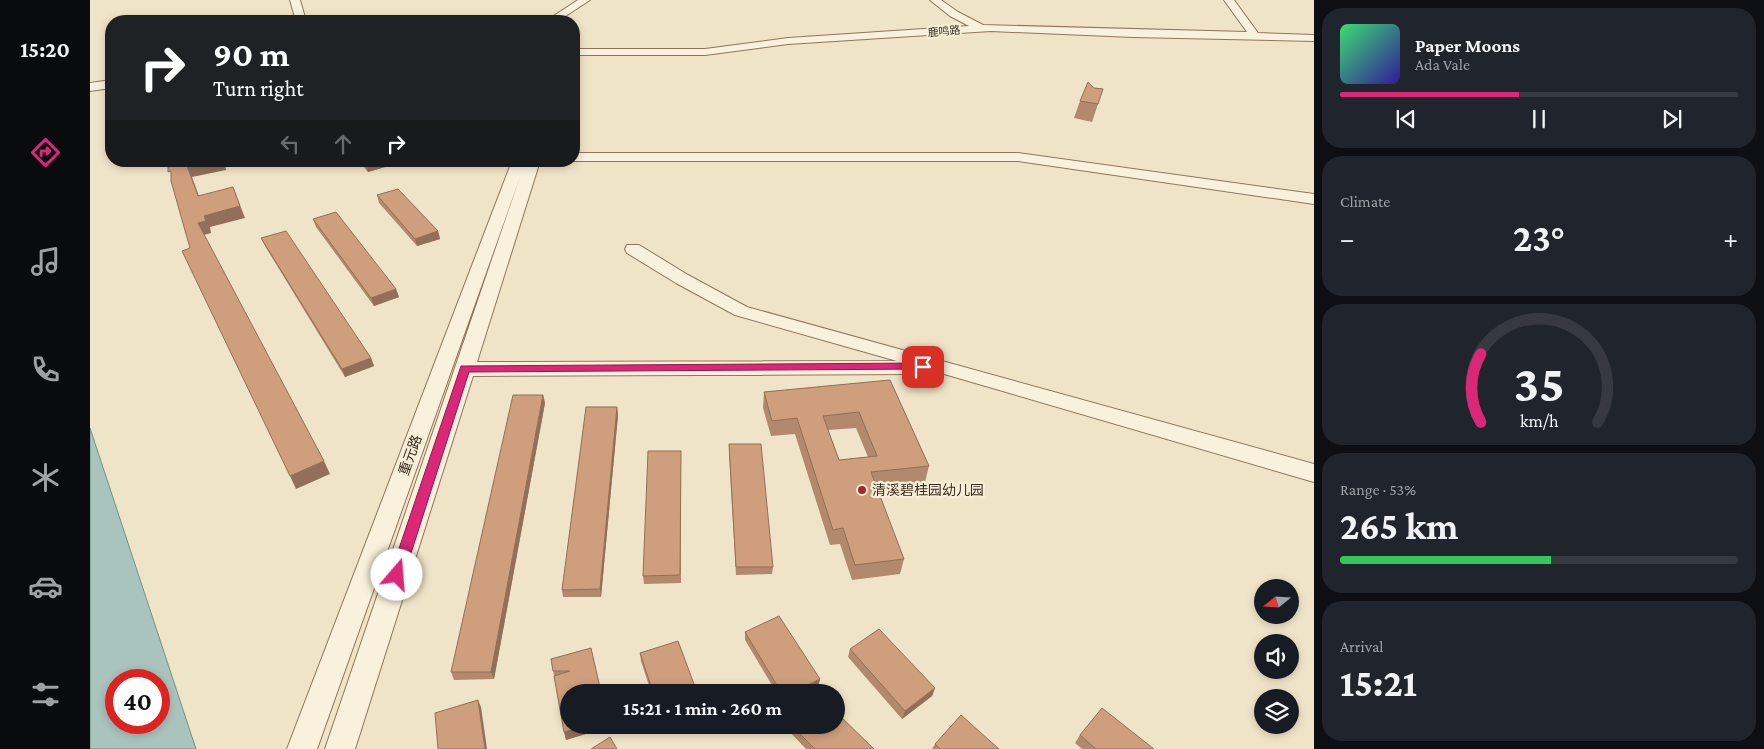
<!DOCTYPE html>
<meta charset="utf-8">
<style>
:root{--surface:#171b24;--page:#20242c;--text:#f1f3f6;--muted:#9ea1a6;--line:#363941;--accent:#db2777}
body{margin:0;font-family:"Crimson Pro","Noto Sans SC",serif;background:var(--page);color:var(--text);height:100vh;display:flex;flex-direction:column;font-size:19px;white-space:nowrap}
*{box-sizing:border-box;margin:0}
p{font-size:16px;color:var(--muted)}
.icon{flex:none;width:28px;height:28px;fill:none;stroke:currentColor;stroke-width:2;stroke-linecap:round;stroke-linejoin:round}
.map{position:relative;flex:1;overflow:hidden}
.panel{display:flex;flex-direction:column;gap:8px;padding:8px;background:#0d0f14;width:450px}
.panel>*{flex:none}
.top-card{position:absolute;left:15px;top:15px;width:475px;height:152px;border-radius:20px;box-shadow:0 2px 8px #0003;background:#202124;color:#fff;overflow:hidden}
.needle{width:32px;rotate:252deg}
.fabs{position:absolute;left:1164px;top:579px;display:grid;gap:10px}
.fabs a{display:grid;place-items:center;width:45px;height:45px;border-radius:50%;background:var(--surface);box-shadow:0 2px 8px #0003;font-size:25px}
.speed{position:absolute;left:15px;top:669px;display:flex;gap:10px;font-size:25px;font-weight:700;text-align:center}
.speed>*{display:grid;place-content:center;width:65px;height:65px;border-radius:50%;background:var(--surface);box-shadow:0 2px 8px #0003;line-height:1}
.speed .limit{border:8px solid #d22;background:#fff;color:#111}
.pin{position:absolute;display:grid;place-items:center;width:42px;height:42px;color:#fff;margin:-21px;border-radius:10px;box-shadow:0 2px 8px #0006}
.me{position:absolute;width:55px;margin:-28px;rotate:18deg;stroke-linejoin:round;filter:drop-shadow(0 0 4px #0008)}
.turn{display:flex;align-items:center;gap:18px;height:105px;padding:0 25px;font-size:22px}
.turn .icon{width:65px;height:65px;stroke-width:2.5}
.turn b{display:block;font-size:35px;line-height:42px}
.lanes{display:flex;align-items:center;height:48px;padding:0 25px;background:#0003;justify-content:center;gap:25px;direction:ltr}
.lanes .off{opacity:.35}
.big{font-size:38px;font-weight:700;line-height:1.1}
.panel .tile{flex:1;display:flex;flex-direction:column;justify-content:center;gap:8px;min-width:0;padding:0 18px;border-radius:20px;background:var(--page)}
.panel .dial{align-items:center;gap:0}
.dial svg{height:130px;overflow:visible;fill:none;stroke:var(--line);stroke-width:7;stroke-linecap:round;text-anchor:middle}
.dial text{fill:var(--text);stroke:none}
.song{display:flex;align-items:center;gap:15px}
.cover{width:60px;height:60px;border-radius:8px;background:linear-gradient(135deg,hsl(140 70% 55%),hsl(250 70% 35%))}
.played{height:5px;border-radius:2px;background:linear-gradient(90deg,var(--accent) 45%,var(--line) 45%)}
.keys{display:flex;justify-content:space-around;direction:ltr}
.heat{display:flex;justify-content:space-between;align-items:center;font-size:28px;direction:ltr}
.charge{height:8px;border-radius:4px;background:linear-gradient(90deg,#34c759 53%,var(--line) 0)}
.trip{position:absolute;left:470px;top:684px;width:285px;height:50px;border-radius:25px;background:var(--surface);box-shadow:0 2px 8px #0003;font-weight:700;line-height:50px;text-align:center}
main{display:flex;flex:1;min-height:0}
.tabs{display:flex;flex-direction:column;width:90px;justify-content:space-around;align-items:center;background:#090b0e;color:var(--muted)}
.tabs .icon{width:35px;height:35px}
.tabs .active{color:var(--accent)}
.tabs b{font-size:22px;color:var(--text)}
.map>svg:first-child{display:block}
</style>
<main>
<nav class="tabs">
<b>15:20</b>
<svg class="icon active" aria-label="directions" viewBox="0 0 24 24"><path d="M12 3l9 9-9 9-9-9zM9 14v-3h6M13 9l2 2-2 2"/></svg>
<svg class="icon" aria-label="music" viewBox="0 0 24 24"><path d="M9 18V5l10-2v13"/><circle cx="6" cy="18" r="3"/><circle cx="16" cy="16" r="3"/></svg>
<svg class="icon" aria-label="phone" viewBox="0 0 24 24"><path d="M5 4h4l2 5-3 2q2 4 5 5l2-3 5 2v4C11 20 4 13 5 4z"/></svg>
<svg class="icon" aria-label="climate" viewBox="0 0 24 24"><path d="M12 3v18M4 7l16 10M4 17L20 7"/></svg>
<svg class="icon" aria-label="car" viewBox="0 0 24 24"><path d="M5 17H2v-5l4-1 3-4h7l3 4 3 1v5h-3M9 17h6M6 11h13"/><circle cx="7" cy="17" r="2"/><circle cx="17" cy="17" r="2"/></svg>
<svg class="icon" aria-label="filters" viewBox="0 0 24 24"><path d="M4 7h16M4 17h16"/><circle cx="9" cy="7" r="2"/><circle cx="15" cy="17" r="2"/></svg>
</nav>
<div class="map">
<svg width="1224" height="749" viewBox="0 0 1224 749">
<rect width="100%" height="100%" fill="#f0e4c8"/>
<path fill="#a9c4bc" stroke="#6f938a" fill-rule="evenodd" d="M 0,428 L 106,749 L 0,749 ZM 26,680 L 69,680 L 69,722 L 26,722 Z"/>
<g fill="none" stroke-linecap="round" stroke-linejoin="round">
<defs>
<g id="minor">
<path d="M 200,0 L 210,0 L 216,21 L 206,21 Z"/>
<path d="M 488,0 L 500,0 L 468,21 L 456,21 Z"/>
<path d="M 840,0 L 851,0 L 868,12 L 893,25 L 1157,32 L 1134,0 L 1144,0 L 1168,33 L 1224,35 L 1224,41 L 1043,37 L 901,31 L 698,44 L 615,55 L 484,55 L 484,49 L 615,49 L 698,38 L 879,26 L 860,16 Z"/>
<path d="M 21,80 L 21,88 L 0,91 L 0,83 Z"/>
<path d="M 484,153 L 928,153 L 1224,194 L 1224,204 L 928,161 L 484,161 Z"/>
<path d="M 422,161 L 450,161 L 387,362 L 807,361 L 645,315 L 586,283 L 537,253 L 535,249 L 537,245 L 549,245 L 598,275 L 657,307 L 1224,464 L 1224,482 L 837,369 L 835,372 L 828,374 L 383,376 L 265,749 L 235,749 L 430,177 L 227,749 L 197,749 Z"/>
</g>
</defs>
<use href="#minor" stroke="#8d765c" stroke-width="2"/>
<use href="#minor" fill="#faf1dc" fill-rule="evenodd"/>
</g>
<g fill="#b2896c" fill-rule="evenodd">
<path d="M 1004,88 L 1013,89 L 1002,122 L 984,118 L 990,101 Z"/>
<path d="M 269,161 L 307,161 L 295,165 L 295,167 L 278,172 Z"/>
<path d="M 287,195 L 348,231 L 350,239 L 327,246 L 289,203 Z"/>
<path d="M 223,219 L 306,289 L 309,297 L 284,306 L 226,227 Z"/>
<path d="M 171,238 L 281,358 L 284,366 L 255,377 L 175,246 Z"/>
<path d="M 800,380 L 839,466 L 835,482 L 786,487 L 814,559 L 810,574 L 762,580 L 750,544 L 740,545 L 705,434 L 681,436 L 673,408 L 674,392 ZM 766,428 L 778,457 L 749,460 L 738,430 Z"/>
<path d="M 453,395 L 455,403 L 404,679 L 364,680 L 361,672 Z"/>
<path d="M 527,407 L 528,415 L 511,597 L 473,597 L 472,590 Z"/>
<path d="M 639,444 L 683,567 L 682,574 L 646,575 L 639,453 Z"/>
<path d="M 591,451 L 591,583 L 554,584 L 553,576 Z"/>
<path d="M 655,632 L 730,679 L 728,687 L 723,690 L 726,692 L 686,692 L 655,640 Z"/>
<path d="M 501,648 L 518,727 L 476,740 L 461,659 Z"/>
<path d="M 760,649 L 845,688 L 842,696 L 812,719 L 758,657 Z"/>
<path d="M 550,653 L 607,692 L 561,692 L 551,661 Z"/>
<path d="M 698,725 L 746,725 L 784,749 L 716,749 L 698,730 Z"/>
<path d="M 990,735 L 1064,749 L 992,749 L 985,743 Z"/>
<path d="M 845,744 L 909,749 L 842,749 Z"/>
</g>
<g fill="#916f58">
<path d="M 121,161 L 135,161 L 136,170 L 102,177 L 113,207 L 108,196 L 97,166 Z"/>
<path d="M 275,161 L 307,161 L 295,165 L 295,167 L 278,172 Z"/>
<path d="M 143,187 L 155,218 L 120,227 L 121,233 L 114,235 L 108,223 L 114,216 Z"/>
<path d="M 348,231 L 350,239 L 327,246 L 325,239 Z"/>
<path d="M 306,289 L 309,297 L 284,306 L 281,298 Z"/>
<path d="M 281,358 L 284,366 L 255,377 L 252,369 Z"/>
<path d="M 453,395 L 455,403 L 404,679 L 401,672 Z"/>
<path d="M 527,407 L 528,415 L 511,597 L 510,589 Z"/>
<path d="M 234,461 L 240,474 L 206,489 L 200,476 Z"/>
<path d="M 730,679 L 728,687 L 717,692 L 718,685 Z"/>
<path d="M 845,688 L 842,696 L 812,719 L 815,711 Z"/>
<path d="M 388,700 L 391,707 L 397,749 L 395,749 Z"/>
<path d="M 500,725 L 518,725 L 518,727 L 476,740 L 474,732 Z"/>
<path d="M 573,725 L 594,725 L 573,732 Z"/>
</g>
<g fill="#cf9f7d" stroke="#916f58" fill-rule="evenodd">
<path d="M 998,82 L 1004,88 L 1013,89 L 1008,104 L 990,101 Z"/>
<path d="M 78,161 L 121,161 L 97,166 L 108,196 L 143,187 L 150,206 L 114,216 L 116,221 L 108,223 L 234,461 L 200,476 L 92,251 L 100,248 L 81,181 L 81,171 L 78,172 Z"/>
<path d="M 308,189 L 348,231 L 325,239 L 287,195 Z"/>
<path d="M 246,212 L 306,289 L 281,298 L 223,219 Z"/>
<path d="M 196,231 L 281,358 L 252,369 L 171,238 Z"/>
<path d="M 800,380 L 839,466 L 781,472 L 814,559 L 765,565 L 753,528 L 743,530 L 707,418 L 682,421 L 674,392 ZM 769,412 L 787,456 L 749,460 L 733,416 Z"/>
<path d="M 423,395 L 453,395 L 401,672 L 361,672 Z"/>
<path d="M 496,407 L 527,407 L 510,589 L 472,590 Z"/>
<path d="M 639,444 L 671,444 L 683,567 L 646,567 Z"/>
<path d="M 558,451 L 591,451 L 590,575 L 553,576 Z"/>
<path d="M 689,616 L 730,679 L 718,685 L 726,692 L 691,692 L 655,632 Z"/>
<path d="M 789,629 L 845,688 L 815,711 L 760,649 Z"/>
<path d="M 588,641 L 607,692 L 563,692 L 550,653 Z"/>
<path d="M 501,648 L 511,692 L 479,692 L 479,725 L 500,725 L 474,732 L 464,676 L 480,671 L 463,671 L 461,659 Z"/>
<path d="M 388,700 L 395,749 L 348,749 L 345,713 Z"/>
<path d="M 1012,708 L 1064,749 L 1006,749 L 990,735 Z"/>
<path d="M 746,712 L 784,749 L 725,749 L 701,725 L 746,725 Z"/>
<path d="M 871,715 L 909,749 L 850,749 L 845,744 Z"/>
<path d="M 520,737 L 527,749 L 501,749 Z"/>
</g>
<path fill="#db2777" stroke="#8e194d" d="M 833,363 L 838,367 L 837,369 L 379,372 L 314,575 L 312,580 L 307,581 L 302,580 L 300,575 L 371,366 Z"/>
<circle fill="#9e2a2b" stroke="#f7eed8" stroke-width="2" cx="772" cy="490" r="5"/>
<g text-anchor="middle" stroke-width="4.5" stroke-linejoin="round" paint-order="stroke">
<g font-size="11" fill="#3d2e20" stroke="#f7eed8">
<text transform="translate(854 31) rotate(-5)" y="4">鹿鸣路</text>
</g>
<g font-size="14" fill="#3d2e20" stroke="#f7eed8">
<text transform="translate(320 455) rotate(-70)" y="5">重元路</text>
</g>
<g font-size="14" fill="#3d2e20" stroke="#f7eed8" text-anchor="start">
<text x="782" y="495">清溪碧桂园幼儿园</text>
</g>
</g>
</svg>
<div class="fabs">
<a><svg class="needle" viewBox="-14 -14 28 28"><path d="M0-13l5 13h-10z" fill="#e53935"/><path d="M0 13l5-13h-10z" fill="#9ea1a6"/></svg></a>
<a><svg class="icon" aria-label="sound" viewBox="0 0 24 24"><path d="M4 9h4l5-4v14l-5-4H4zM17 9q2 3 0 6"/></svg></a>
<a><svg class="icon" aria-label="layers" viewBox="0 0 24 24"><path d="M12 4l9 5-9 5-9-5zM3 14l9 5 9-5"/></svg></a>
</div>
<div class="speed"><div class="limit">40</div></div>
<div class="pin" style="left:833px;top:367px;background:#d93025"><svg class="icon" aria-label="arrive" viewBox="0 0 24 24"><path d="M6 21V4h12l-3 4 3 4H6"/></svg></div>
<svg class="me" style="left:307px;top:575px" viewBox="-20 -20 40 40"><circle r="19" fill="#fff"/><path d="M0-13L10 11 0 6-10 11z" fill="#db2777"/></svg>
<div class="trip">15:21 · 1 min · 260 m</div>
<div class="top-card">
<div class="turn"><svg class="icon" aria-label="right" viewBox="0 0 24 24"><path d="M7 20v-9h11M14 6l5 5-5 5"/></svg><div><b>90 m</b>Turn right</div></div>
<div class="lanes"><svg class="icon off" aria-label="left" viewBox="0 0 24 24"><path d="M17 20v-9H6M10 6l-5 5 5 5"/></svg><svg class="icon off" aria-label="ahead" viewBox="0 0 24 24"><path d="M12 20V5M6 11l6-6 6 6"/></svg><svg class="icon" aria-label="right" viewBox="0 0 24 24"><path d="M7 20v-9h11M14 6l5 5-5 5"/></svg></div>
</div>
</div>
<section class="panel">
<div class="tile">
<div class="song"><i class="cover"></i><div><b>Paper Moons</b><p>Ada Vale</p></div></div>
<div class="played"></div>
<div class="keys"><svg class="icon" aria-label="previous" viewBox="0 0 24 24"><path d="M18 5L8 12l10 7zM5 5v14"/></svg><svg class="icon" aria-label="pause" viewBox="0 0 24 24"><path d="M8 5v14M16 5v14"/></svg><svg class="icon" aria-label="next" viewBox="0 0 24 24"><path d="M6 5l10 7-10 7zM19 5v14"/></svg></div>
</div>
<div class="tile"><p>Climate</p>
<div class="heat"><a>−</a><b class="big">23°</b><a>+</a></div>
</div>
<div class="tile dial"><svg viewBox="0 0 100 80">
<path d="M14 69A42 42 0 1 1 86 69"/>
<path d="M14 69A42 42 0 0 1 14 27" stroke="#db2777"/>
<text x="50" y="56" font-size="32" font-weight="700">35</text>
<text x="50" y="72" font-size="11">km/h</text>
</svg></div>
<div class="tile"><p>Range · 53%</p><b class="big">265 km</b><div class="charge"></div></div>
<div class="tile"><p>Arrival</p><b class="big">15:21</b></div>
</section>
</main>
